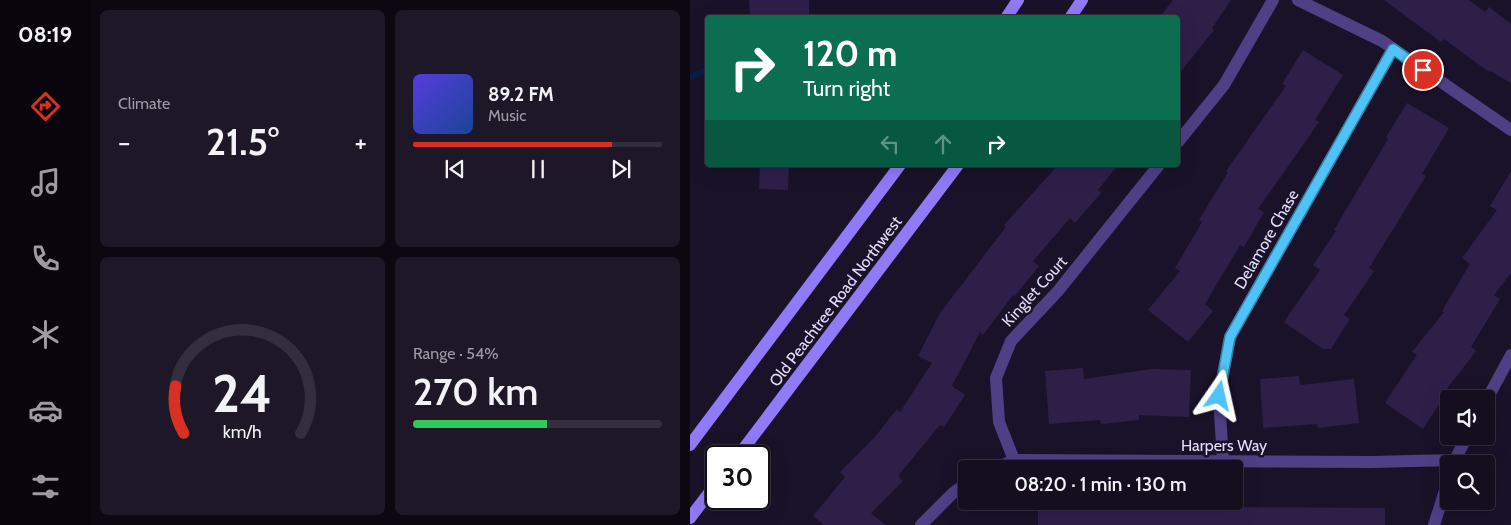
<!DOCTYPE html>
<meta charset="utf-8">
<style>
:root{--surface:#140e1f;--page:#1d1728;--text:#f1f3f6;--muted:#9d9ca4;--line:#332e3d;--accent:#d93025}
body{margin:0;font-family:Cabin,sans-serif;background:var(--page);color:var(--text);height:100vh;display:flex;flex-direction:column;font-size:19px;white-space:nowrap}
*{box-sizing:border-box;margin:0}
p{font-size:16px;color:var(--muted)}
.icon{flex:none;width:28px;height:28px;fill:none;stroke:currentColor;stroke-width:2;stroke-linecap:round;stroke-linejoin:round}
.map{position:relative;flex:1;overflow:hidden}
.details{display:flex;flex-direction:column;gap:10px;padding:10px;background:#0b0811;width:600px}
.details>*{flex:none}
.top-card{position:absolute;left:15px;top:15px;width:475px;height:152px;border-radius:5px;box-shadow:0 5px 20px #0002,0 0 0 1px var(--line);background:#0b6e4f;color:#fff;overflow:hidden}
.buttons{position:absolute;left:750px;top:390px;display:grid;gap:10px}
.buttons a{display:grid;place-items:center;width:55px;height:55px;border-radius:5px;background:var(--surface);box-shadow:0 5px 20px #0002,0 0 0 1px var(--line);font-size:25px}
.speed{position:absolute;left:15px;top:445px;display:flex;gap:10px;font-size:25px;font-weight:700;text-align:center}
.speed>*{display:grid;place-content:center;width:65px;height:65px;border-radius:50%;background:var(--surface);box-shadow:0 5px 20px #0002,0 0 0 1px var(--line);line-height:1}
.speed .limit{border:2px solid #111;border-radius:8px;background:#fff;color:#111}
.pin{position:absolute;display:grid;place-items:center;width:42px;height:42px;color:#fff;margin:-21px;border:2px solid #fff;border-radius:50%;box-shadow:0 1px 5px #0007}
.me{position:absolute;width:55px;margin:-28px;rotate:11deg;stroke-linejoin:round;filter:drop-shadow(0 0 4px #0008)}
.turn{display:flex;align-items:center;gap:18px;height:105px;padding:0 15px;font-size:22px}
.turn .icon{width:65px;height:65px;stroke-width:2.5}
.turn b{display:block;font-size:35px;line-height:42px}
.lanes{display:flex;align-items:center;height:48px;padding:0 15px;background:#0003;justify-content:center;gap:25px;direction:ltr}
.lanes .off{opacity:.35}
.big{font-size:38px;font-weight:600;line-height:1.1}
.details .tile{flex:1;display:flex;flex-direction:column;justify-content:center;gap:8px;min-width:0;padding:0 18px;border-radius:8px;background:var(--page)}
.details .dial{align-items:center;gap:0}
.dial svg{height:130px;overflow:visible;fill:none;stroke:var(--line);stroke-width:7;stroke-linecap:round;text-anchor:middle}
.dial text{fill:var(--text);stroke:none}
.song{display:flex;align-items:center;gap:15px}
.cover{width:60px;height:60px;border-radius:8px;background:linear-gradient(135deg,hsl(250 70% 55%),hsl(220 70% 35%))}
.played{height:5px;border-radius:2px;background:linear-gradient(90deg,var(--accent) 80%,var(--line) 80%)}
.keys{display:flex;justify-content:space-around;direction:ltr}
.heat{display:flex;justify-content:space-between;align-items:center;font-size:28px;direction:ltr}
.charge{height:8px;border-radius:4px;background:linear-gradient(90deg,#34c759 54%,var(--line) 0)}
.details .tiles{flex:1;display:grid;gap:10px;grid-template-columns:repeat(2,1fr)}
.trip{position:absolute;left:268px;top:460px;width:285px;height:50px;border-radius:5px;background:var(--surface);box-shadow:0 5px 20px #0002,0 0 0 1px var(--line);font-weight:600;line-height:50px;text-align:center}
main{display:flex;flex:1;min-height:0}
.tabs{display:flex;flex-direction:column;width:90px;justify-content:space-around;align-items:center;background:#08060c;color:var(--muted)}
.tabs .icon{width:35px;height:35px}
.tabs .on{color:var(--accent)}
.tabs b{font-size:22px;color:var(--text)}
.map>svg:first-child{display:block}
</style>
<main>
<nav class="tabs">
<b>08:19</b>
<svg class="icon on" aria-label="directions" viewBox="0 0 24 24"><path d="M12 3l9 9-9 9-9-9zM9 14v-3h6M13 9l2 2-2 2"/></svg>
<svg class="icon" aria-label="music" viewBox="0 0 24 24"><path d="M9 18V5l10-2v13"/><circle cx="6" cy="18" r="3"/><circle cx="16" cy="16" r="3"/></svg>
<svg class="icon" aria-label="phone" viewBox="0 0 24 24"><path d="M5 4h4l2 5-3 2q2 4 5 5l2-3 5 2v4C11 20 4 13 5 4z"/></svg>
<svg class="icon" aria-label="climate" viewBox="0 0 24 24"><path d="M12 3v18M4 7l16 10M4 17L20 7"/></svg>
<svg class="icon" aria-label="car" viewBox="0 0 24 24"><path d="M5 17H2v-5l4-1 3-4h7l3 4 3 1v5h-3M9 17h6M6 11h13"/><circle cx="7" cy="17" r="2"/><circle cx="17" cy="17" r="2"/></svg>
<svg class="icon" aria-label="filters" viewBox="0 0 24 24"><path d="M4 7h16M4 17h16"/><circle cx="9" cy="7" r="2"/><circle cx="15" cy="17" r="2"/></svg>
</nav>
<section class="details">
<div class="tiles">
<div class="tile"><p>Climate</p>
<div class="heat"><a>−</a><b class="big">21.5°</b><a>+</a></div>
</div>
<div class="tile">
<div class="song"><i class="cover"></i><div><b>89.2 FM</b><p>Music</p></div></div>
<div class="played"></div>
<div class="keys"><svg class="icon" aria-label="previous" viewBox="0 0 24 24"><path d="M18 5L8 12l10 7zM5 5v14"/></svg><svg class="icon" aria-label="pause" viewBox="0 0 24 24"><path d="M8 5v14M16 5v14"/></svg><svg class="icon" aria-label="next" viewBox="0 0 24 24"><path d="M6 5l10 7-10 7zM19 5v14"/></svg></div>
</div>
<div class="tile dial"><svg viewBox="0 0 100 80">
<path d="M14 69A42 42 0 1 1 86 69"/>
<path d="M14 69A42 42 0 0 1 9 40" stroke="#d93025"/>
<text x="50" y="56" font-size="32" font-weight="700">24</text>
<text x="50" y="72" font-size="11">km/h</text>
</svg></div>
<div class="tile"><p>Range · 54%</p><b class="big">270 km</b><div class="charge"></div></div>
</div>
</section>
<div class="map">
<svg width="821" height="525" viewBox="0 0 821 525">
<rect width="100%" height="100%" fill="#1a1229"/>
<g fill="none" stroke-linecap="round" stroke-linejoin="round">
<path stroke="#0e1b46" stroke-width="7" d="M 0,77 L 18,70"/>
</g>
<g fill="#2e1f49">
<path d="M 59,0 L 119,0 L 119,18 L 60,18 Z"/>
<path d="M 483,0 L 541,0 L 522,28 L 524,30 L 488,75 L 488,18 L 469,18 Z"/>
<path d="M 694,0 L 779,0 L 795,12 L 799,7 L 821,24 L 821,83 L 800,71 L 799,72 L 754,39 L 751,42 Z"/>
<path d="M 613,50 L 653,75 L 625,120 L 629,122 L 568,209 L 574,212 L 554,247 L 550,245 L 515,304 L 523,311 L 498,342 L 458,310 L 490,271 L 485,268 L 512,222 L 509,220 L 538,172 L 536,171 L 596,86 L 592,84 Z"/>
<path d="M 717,103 L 759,128 L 732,174 L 736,176 L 679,268 L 684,271 L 654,315 L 660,319 L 641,349 L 633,349 L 594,322 L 630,270 L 623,265 L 646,231 L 644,230 L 698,139 L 696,137 Z"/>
<path d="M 70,165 L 99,165 L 98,190 L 69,189 Z"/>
<path d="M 368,165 L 428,165 L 408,190 L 411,193 L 385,223 L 380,218 L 343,261 L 349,266 L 324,297 L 323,295 L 293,335 L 290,332 L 262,386 L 275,395 L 254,427 L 250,425 L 208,476 L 213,481 L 181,513 L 196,525 L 134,525 L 123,516 L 155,477 L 150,472 L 184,438 L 207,409 L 210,412 L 242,363 L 228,356 L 250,313 L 316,227 L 314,225 Z"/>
<path d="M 821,171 L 821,273 L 804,295 L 810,299 L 781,347 L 786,351 L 753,394 L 755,395 L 733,429 L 695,403 L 727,355 L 722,352 L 754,312 L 752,311 L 780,264 L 772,258 L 807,210 L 800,206 Z"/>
<path d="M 393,368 L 394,379 L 461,369 L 501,370 L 499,417 L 449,415 L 449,420 L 411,424 L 410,420 L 359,424 L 355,371 Z"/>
<path d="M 609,376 L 610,385 L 664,379 L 669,423 L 628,428 L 627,424 L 573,428 L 570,379 Z"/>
<path d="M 348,501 L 515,501 L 515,507 L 695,508 L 695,525 L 348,525 Z"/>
</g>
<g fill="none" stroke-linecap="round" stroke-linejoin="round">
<g stroke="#4d4085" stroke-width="12">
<path d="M 608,0 L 692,41 L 821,130"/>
<path d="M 488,142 L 534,85 L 583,0"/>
<path d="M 796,401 L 821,355"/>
<path d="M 324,460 L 309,422 L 306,378 L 321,341 L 368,291 L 469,165"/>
<path d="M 533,461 L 529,396 L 540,337 L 703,49"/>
<path d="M 763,464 L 777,436"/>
<path d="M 305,469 L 324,460 L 681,462 L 764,460"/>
<path d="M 231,525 L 263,493 L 276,484"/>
<path d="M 744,525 L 759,478"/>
</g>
<g stroke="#8f7af7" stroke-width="12">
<path d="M 316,18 L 328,0"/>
<path d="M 380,18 L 392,0"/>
<path d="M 0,445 L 210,165"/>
<path d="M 48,456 L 268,165"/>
<path d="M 0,518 L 26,484"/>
</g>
</g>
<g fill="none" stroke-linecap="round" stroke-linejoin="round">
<defs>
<path id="route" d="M 529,396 L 540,337 L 703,49 L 733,70"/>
</defs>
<use href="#route" stroke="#337fa1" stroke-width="12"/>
<use href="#route" stroke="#4fc3f7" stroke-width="9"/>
</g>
<g text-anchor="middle" stroke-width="5" stroke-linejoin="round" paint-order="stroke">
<g font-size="16" fill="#e5ddfd" stroke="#1a1229">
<text transform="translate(576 239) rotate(-60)" y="6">Delamore Chase</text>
<text transform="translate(344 291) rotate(-48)" y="6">Kinglet Court</text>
<text transform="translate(145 301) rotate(-53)" y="6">Old Peachtree Road Northwest</text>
<text x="534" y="451">Harpers Way</text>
</g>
</g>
</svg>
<div class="buttons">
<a><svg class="icon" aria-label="sound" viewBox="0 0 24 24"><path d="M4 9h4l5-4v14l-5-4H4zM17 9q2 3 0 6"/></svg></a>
<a><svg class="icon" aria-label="search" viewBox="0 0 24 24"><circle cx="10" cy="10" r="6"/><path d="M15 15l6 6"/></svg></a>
</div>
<div class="speed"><div class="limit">30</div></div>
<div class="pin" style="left:733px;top:70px;background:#d93025"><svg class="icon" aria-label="arrive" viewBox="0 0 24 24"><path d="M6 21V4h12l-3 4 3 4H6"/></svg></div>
<svg class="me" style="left:529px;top:396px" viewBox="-20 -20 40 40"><path d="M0-17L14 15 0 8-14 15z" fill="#4fc3f7" stroke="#fff" stroke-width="4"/></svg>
<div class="trip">08:20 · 1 min · 130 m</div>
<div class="top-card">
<div class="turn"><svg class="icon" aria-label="right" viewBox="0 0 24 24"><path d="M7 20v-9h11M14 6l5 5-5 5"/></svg><div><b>120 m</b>Turn right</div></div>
<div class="lanes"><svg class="icon off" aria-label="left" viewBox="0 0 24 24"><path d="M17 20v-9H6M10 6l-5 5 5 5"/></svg><svg class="icon off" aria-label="ahead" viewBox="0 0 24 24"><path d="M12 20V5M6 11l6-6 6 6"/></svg><svg class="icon" aria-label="right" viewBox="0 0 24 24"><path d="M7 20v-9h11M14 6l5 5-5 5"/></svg></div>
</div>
</div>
</main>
